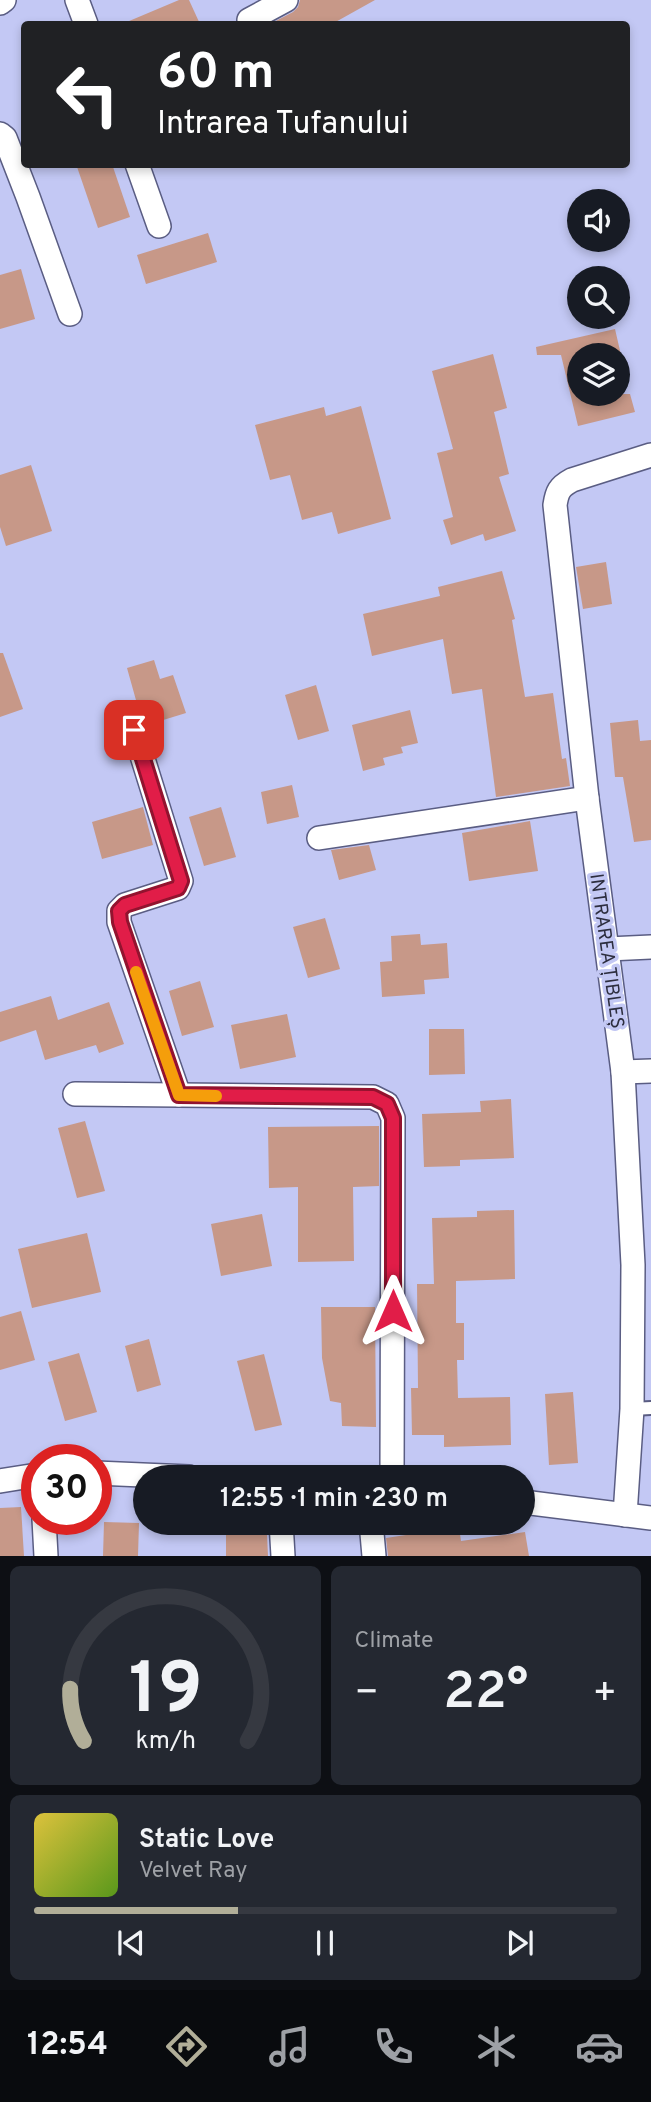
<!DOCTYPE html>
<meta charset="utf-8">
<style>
:root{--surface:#171b24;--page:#242831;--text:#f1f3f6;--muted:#9ea1a6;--line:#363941;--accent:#b1ae98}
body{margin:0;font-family:Overpass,sans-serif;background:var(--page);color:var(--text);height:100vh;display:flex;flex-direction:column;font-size:26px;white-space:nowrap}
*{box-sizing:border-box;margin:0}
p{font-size:23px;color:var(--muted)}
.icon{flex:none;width:38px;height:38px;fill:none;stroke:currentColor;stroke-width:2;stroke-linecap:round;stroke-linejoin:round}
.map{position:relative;height:1556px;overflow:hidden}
.side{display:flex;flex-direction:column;gap:10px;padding:10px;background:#0d0f14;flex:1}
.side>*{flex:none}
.banner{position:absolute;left:21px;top:21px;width:609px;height:147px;border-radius:7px;box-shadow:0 4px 10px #0003;background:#202124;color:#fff;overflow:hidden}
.fabs{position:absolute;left:567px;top:189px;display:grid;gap:14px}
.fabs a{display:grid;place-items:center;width:63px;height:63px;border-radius:50%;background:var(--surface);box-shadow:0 4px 10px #0003;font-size:35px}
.speed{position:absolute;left:21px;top:1444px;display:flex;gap:14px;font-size:35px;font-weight:700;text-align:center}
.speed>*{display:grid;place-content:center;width:91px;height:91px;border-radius:50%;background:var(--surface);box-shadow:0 4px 10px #0003;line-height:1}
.speed .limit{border:10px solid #d22;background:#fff;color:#111}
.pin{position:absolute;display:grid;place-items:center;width:60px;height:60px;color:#fff;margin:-30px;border-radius:14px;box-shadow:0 4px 10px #0006}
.me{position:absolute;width:77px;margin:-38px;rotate:0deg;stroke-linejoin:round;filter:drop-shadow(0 0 5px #0008)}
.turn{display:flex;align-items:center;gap:24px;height:147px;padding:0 21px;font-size:32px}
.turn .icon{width:91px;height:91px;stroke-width:2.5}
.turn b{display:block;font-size:49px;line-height:60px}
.big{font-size:52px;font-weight:600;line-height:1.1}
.side .card{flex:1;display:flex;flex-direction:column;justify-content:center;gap:10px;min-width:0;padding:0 24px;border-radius:10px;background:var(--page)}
.side .dial{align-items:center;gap:0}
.dial svg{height:182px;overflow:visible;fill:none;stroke:var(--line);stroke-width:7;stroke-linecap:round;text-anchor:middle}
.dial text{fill:var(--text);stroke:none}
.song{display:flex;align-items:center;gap:21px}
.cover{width:84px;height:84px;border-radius:10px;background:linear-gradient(135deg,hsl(50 70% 55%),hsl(90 70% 35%))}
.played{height:7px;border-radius:4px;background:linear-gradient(90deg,var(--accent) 35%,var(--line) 35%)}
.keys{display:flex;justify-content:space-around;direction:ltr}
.heat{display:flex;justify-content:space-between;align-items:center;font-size:38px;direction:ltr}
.side .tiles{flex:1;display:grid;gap:10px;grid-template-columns:1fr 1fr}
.card:last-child{grid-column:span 2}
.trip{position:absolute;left:133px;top:1465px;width:402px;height:70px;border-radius:35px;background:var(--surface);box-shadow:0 4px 10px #0003;font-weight:600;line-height:70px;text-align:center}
.tab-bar{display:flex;height:112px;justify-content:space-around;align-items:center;background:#090b0e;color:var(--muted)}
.tab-bar .icon{width:49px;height:49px}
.tab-bar .current{color:var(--accent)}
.tab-bar b{font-size:32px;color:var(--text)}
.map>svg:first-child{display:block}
</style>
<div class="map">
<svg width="651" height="1556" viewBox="0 0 651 1556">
<rect width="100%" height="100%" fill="#c3c8f4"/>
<g fill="#c79888">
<path d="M 179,0 L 189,0 L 200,24 L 122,24 Z"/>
<path d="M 300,0 L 375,0 L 332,24 L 270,24 L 293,12 L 298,7 Z"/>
<path d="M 76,164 L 112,164 L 130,217 L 98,228 Z"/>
<path d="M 208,233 L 217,262 L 146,284 L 137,255 Z"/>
<path d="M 21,269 L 35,319 L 0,329 L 0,275 Z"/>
<path d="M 615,329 L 621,355 L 579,355 L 579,394 L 630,394 L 635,412 L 578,426 L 561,355 L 537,355 L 536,347 Z"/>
<path d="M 493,354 L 507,408 L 494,412 L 509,474 L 499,477 L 516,531 L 485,541 L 483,534 L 451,545 L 443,520 L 453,517 L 437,453 L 453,449 L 432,371 Z"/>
<path d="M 361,406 L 391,519 L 338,534 L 332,512 L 302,520 L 290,475 L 270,480 L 255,425 L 324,407 L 326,416 Z"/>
<path d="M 31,465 L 52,531 L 6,546 L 0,527 L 0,475 Z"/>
<path d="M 606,562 L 612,604 L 583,609 L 576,567 Z"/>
<path d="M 502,571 L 515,619 L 512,620 L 525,697 L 553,693 L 562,759 L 566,758 L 570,786 L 496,797 L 482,689 L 452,694 L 443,639 L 372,656 L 363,614 L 440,596 L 438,587 Z"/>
<path d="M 0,653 L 3,653 L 23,709 L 0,717 Z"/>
<path d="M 154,660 L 160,679 L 173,675 L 186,713 L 147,725 L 141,718 L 127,668 Z"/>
<path d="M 316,685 L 329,731 L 298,740 L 285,695 Z"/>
<path d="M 410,710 L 418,743 L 401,747 L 403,753 L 383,758 L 385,765 L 363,771 L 352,725 Z"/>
<path d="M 638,720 L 640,741 L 651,740 L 651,840 L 634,842 L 623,777 L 615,777 L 610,723 Z"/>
<path d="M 292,785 L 299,817 L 267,824 L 261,792 Z"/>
<path d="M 143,807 L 153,845 L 102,859 L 92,822 Z"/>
<path d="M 221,807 L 236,857 L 204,866 L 189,817 Z"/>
<path d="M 530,821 L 538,871 L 469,881 L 462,833 Z"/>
<path d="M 369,845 L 376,870 L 339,880 L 331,850 Z"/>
<path d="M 325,918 L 340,969 L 308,978 L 293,927 Z"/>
<path d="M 420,934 L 421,945 L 447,943 L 449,978 L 424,980 L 425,994 L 382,997 L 380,962 L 392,961 L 391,936 Z"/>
<path d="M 200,981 L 214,1027 L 182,1036 L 169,991 Z"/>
<path d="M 51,996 L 58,1020 L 109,1002 L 124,1044 L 99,1053 L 96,1045 L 45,1060 L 36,1030 L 0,1042 L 0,1012 Z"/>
<path d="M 287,1014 L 296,1057 L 240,1069 L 231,1025 Z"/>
<path d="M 429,1029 L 464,1029 L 465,1074 L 429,1075 Z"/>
<path d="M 511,1099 L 514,1158 L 460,1160 L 460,1166 L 424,1167 L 422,1114 L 481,1112 L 480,1101 Z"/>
<path d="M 85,1121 L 105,1191 L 77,1198 L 58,1128 Z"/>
<path d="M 379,1126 L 379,1186 L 353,1187 L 354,1261 L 298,1262 L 298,1187 L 269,1188 L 268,1127 Z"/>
<path d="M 514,1210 L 515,1279 L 456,1281 L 456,1323 L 464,1323 L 464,1360 L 457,1360 L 458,1398 L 510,1397 L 511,1445 L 444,1447 L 444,1435 L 412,1435 L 411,1388 L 418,1388 L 417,1284 L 434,1284 L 432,1218 L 477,1217 L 477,1211 Z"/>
<path d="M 262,1214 L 272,1266 L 221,1276 L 211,1224 Z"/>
<path d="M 87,1233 L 101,1292 L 32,1308 L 18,1249 Z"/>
<path d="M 321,1307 L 375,1307 L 376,1427 L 342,1426 L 341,1403 L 330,1401 L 322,1358 Z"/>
<path d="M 21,1311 L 35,1360 L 0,1370 L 0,1317 Z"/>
<path d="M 149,1339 L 161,1385 L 137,1392 L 125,1346 Z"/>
<path d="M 79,1353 L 97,1412 L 65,1421 L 48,1362 Z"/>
<path d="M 264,1354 L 282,1425 L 255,1431 L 237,1361 Z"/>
<path d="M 573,1392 L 578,1463 L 549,1465 L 545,1394 Z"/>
<path d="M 21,1507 L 24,1556 L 0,1556 L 0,1508 Z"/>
<path d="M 104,1522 L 139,1523 L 138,1556 L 103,1556 Z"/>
<path d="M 459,1527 L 461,1541 L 525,1532 L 529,1556 L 388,1556 L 386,1538 Z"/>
<path d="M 267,1534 L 268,1556 L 226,1556 L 226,1535 Z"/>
</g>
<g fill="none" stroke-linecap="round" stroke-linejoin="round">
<defs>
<path id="service" d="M 632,1409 L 651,1408"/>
<g id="minor">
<path d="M 77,0 L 86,24"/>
<path d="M 0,3 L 4,0"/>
<path d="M 249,20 L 286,0"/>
<path d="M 0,134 L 5,138 L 28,197 L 70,314"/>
<path d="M 137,164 L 159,226"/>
<path d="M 134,730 L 181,881 L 178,888 L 125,905 L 119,911 L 119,922 L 179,1095"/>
<path d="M 319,838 L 587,798"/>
<path d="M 608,949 L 651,947"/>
<path d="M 623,1072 L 651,1071"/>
<path d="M 75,1094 L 373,1097 L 387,1104 L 393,1118 L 392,1477"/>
<path d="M 96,1473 L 189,1477"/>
<path d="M 0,1481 L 37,1475"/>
<path d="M 523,1502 L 651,1518"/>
<path d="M 625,1515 L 632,1409 L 633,1265 L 623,1072 L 587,798 L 555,505 C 557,492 559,487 572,480 L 651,455"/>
<path d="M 44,1519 L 46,1556"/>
<path d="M 281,1522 L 283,1556"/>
<path d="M 371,1522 L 374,1556"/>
</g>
</defs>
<use href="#service" stroke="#5a5d83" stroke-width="16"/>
<use href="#minor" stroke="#5a5d83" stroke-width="26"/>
<use href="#service" stroke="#fff" stroke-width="12"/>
<use href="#minor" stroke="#fff" stroke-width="23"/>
</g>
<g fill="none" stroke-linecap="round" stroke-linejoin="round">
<defs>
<path id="route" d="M 134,730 L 181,881 L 178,888 L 125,905 L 119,911 L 120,922 L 179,1095 L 373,1097 L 387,1104 L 393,1118 L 393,1311"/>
</defs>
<use href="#route" stroke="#92132f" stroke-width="18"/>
<use href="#route" stroke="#e11d48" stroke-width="12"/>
<path stroke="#f59e0b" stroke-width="12" d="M 136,972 L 179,1095 L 216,1096"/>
</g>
<g text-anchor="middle" stroke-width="7" stroke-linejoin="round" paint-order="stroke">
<g font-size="19" fill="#2d2e3f" stroke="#c3c8f4">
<text transform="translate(608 951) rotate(82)" y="7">INTRAREA ȚIBLEȘ</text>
</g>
</g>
</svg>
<div class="fabs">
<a><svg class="icon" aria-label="sound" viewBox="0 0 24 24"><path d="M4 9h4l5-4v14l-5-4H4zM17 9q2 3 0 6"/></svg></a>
<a><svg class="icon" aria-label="search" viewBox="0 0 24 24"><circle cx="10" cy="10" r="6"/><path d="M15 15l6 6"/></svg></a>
<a><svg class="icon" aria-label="layers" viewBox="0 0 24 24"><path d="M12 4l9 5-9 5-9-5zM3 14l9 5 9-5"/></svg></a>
</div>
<div class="speed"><div class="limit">30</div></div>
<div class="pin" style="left:134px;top:730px;background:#d93025"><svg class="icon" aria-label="arrive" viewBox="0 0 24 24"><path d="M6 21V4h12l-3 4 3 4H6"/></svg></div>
<svg class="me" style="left:393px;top:1311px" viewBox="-20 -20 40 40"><path d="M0-17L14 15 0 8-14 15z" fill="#e11d48" stroke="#fff" stroke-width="4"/></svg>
<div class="trip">12:55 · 1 min · 230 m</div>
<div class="banner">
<div class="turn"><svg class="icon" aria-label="left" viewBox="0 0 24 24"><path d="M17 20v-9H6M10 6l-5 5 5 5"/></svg><div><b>60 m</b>Intrarea Tufanului</div></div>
</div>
</div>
<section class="side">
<div class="tiles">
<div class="card dial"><svg viewBox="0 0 100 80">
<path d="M14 69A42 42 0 1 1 86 69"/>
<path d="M14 69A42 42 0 0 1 8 46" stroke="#b1ae98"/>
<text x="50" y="56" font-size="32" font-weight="700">19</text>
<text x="50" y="72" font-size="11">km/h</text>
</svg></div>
<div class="card"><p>Climate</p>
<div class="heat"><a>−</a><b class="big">22°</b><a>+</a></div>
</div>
<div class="card">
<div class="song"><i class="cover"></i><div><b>Static Love</b><p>Velvet Ray</p></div></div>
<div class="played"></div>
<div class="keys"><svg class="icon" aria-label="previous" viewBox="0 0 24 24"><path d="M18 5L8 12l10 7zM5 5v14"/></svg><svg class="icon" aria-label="pause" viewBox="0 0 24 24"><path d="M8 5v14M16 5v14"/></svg><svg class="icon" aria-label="next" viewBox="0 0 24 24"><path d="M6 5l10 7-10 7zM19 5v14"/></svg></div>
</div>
</div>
</section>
<nav class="tab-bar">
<b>12:54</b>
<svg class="icon current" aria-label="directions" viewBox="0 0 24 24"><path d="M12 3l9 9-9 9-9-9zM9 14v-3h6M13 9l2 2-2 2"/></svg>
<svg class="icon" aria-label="music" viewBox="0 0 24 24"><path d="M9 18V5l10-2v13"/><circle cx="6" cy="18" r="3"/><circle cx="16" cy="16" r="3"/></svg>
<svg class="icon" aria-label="phone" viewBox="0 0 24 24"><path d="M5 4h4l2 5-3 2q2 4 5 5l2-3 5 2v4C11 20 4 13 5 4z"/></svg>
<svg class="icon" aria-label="climate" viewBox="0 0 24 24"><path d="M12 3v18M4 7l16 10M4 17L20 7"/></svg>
<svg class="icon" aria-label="car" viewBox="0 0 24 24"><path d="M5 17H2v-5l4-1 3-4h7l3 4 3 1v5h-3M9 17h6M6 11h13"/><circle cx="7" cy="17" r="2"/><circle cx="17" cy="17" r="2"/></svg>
</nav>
